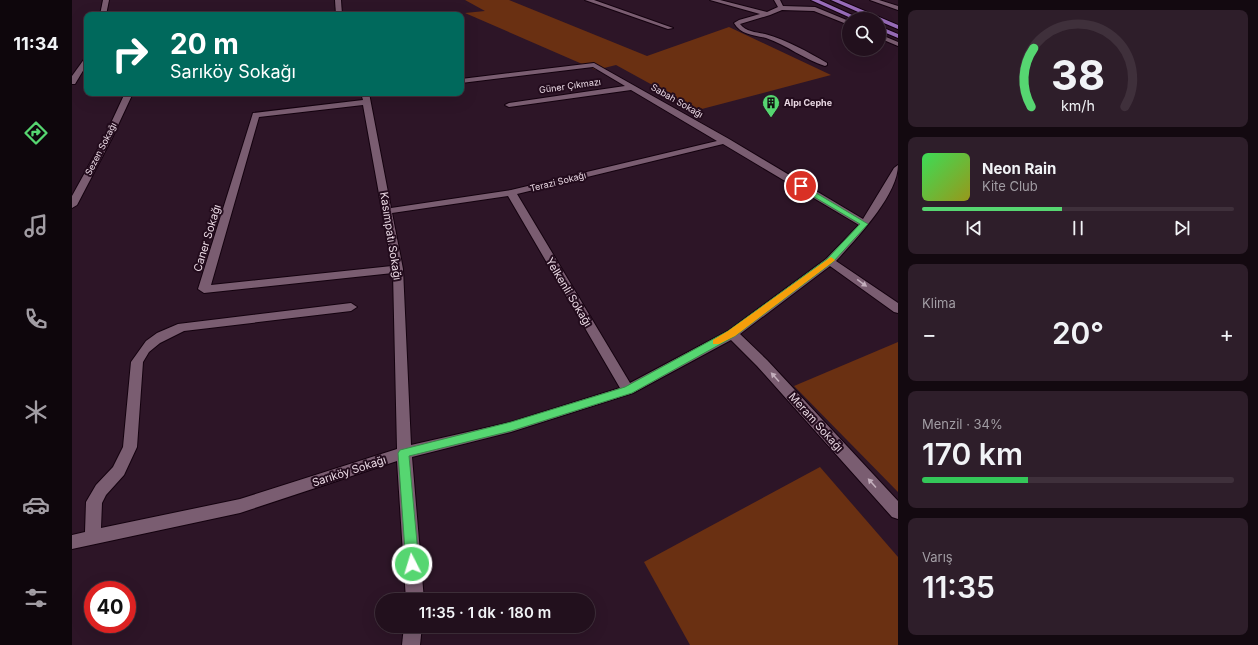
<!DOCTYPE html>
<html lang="tr">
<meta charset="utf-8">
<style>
:root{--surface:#22101d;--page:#2e1e2a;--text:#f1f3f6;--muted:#a29da4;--line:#3f303b;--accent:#56d671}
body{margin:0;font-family:Inter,sans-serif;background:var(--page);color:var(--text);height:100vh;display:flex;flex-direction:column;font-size:15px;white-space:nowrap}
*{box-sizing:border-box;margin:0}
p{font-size:13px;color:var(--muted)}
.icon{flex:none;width:22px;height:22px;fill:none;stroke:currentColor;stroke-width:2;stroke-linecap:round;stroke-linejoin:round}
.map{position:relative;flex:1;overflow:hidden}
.side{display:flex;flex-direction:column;gap:10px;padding:10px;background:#130910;width:360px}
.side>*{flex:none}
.top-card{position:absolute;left:12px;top:12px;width:380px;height:84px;border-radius:8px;box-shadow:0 4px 16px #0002,0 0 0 1px var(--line);background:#00695c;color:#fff;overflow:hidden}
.tools{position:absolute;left:770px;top:12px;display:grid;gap:8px}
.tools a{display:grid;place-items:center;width:44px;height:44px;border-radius:50%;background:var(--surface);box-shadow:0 4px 16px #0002,0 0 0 1px var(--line);font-size:20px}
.speed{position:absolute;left:12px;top:581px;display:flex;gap:8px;font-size:20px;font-weight:700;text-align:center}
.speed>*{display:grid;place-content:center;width:52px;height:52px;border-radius:50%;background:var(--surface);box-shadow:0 4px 16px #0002,0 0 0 1px var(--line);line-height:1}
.speed .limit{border:6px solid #d22;background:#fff;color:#111}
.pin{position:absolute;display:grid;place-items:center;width:34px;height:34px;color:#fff;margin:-17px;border:2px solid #fff;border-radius:50%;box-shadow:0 1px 4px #0007}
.me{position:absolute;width:44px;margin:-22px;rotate:355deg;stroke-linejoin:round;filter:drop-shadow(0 0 3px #0008)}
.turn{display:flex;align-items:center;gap:14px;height:84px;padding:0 20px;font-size:18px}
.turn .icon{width:52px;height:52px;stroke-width:2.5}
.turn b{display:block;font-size:28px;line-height:34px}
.big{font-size:30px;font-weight:600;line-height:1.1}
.side .card{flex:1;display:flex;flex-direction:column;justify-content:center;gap:6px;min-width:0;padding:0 14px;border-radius:8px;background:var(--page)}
.side .dial{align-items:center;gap:0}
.dial svg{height:104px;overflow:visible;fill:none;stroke:var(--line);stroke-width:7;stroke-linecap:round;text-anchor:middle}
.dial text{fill:var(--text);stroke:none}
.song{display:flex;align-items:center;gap:12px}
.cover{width:48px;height:48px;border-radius:6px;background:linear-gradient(135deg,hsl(130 70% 55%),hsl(60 70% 35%))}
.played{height:4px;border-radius:2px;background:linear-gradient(90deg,var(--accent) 45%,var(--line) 45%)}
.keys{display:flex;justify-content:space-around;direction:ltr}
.heat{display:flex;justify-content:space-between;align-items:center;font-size:22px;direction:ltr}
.charge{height:6px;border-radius:3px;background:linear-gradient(90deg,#34c759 34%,var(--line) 0)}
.trip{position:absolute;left:303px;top:593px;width:220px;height:40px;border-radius:20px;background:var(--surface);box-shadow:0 4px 16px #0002,0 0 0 1px var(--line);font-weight:600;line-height:40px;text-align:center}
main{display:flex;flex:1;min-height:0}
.menu{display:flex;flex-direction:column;width:72px;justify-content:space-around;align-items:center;background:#0e060c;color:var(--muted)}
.menu .icon{width:28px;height:28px}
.menu .current{color:var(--accent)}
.menu b{font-size:18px;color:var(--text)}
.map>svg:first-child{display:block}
</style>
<main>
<nav class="menu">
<b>11:34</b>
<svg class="icon current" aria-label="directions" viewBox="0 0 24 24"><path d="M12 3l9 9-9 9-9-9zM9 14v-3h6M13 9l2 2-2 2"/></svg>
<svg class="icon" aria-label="music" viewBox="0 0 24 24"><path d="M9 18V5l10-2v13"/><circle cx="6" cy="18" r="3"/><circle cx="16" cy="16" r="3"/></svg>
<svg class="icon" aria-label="phone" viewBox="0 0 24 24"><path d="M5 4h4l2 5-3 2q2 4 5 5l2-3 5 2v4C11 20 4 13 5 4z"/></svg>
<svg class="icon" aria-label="climate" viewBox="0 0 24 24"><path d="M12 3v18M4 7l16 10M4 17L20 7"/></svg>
<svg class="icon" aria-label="car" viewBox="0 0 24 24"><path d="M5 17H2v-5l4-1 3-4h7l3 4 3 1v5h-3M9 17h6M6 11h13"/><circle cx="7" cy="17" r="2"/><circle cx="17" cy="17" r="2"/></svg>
<svg class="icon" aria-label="filters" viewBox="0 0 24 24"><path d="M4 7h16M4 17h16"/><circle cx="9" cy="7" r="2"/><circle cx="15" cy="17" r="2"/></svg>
</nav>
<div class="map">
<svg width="826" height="645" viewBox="0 0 826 645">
<rect width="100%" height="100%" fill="#2d1527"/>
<g fill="#6a3012">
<path d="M 393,0 L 437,0 L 575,56 L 657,27 L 759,75 L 626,110 L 544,65 L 524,70 L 393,13 L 413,11 Z"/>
<path d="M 826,342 L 826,492 L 722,386 Z"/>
<path d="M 748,467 L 826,557 L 826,645 L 618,645 L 572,562 Z"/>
</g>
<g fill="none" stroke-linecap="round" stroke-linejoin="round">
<defs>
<g id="minor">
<path d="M 31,0 L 37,0 L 34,15 L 28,15 Z"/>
<path d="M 263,0 L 269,0 L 270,15 L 264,15 Z"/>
<path d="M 513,0 L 522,0 L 601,28 L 596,29 Z"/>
<path d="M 638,0 L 648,0 L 695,12 L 706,7 L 702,0 L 708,0 L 711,6 L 743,7 L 777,21 L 777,25 L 742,11 L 710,10 L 698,15 L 668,24 C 674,32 684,32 693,34 C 715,40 736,52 755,63 L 755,65 L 753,66 C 733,60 715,45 694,38 C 682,35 669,35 662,23 L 667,20 L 688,14 Z"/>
<path d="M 798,0 L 807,0 L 826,6 L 826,10 Z"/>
<path d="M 807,34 L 826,42 L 826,46 L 807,38 Z"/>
<path d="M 15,57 L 15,64 L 3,84 L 0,84 L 0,76 L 13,58 Z"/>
<path d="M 522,63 L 657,139 L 791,219 L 822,168 L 826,165 C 826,195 784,239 764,261 L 826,303 L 826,313 L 822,312 L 758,266 L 668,334 L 695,360 L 826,501 L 826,519 L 820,517 L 685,366 L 659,340 L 561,393 L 439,432 L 340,457 L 352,600 L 334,600 L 325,461 L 168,513 L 0,549 L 0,535 L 13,532 L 14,502 L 24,485 L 41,467 L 51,447 L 59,362 L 74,341 L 85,333 L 106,324 L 279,303 L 285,307 L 279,311 L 112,331 L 88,343 L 77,352 L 71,362 L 65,447 L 52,475 L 34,495 L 30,503 L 29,528 L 168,499 L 325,449 L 321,273 L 132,293 L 126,289 L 181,113 L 291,100 L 289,93 L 297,93 L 319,208 L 439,190 L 645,141 L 559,90 L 437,107 L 433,105 L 437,103 L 553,86 L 521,67 L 389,83 L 389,79 ZM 291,105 L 320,266 L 139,285 L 187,117 ZM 651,144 L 787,225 L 754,259 L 656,331 L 558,383 L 445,194 ZM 436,196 L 548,388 L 439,422 L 339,445 L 331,269 L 320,213 Z"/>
<path d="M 53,93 L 61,93 L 40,138 L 5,205 L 0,208 L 0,196 L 32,138 Z"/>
<path d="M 332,626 L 350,626 L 348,645 L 330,645 Z"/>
</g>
<g id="major">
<path d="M 739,0 L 747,0 L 789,19 L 781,19 Z"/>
<path d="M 759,0 L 767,0 L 826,25 L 826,29 L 807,21 L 807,19 L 802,19 Z"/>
<path d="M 807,26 L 826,34 L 826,38 L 807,30 Z"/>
</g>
</defs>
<use href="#minor" stroke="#14020f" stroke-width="2"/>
<use href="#major" stroke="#14020f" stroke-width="2"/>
<use href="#minor" fill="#7a5d71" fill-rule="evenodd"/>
<use href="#major" fill="#986cb9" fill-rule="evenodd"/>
</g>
<defs><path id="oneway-solid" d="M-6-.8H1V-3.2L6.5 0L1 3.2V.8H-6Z"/></defs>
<g fill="#c3aebc">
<use href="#oneway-solid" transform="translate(790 283) rotate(36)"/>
<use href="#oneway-solid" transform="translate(703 377) rotate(-132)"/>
<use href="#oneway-solid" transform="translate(800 483) rotate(-132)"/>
</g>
<path fill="#56d671" stroke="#388b49" d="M 729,184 L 796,224 L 761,262 L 663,336 L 560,393 L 439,431 L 337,456 L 347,564 L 345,569 L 340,570 L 336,569 L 334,564 L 326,453 L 328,450 L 439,422 L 553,387 L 656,331 L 755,259 L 788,224 L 727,188 L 727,185 Z"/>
<path fill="#f59e0b" d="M 759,257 L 763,260 L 762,261 L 663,336 L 647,344 L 641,344 L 641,340 L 656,331 Z"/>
<defs>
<symbol id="building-pin" viewBox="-11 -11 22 30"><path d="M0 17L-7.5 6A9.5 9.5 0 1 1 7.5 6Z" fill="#56d671" stroke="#230c1d"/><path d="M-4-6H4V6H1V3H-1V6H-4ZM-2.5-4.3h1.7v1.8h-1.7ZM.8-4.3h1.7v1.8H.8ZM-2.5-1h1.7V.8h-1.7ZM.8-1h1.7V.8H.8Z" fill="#111"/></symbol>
</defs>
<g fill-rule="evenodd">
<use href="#building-pin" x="689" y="93" width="20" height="27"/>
</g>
<g text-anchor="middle" stroke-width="4" stroke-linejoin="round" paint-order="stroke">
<g font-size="9" fill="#ead9e4" stroke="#230c1d">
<text transform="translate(498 86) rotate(-8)" y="3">Güner Çıkmazı</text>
<text transform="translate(605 101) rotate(30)" y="3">Sabah Sokağı</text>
<text transform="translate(29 149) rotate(-63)" y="3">Sezen Sokağı</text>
<text transform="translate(486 182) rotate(-14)" y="3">Terazi Sokağı</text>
</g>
<g font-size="9" font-weight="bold" fill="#ead9e4" stroke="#230c1d" text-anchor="start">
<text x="712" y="106">Alpı Cephe</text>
</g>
<g font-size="11" fill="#ead9e4" stroke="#230c1d">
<text transform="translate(319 236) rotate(81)" y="4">Kasımpatı Sokağı</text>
<text transform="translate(135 238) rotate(-73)" y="4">Caner Sokağı</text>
<text transform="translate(497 292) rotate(59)" y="4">Yelkenli Sokağı</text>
<text transform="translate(744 422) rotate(48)" y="4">Meram Sokağı</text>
<text transform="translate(277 471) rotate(-18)" y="4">Sarıköy Sokağı</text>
</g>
</g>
</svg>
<div class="tools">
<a><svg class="icon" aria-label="search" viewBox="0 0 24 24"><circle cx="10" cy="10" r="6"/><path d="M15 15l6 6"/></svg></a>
</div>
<div class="speed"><div class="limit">40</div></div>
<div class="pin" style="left:729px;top:186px;background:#d93025"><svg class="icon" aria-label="arrive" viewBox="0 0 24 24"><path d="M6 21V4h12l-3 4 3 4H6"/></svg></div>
<svg class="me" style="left:340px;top:564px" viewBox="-20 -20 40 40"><circle r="17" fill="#56d671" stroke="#fff" stroke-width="3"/><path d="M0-11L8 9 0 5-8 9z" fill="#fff"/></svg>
<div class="trip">11:35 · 1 dk · 180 m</div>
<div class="top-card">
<div class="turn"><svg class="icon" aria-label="right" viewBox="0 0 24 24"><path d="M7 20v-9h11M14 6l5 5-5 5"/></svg><div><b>20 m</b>Sarıköy Sokağı</div></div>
</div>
</div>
<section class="side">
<div class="card dial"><svg viewBox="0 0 100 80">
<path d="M14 69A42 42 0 1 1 86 69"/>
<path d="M14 69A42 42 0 0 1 16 24" stroke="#56d671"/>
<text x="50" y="56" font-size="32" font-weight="700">38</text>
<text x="50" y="72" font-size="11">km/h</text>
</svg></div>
<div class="card">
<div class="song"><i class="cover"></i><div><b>Neon Rain</b><p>Kite Club</p></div></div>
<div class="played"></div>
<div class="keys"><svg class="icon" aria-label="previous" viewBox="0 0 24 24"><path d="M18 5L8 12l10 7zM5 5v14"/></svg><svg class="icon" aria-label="pause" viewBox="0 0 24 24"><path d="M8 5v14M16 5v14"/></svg><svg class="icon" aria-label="next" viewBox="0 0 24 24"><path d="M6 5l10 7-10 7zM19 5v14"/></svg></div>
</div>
<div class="card"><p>Klima</p>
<div class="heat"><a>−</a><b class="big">20°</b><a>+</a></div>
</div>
<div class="card"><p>Menzil · 34%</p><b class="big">170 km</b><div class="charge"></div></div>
<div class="card"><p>Varış</p><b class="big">11:35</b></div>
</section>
</main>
